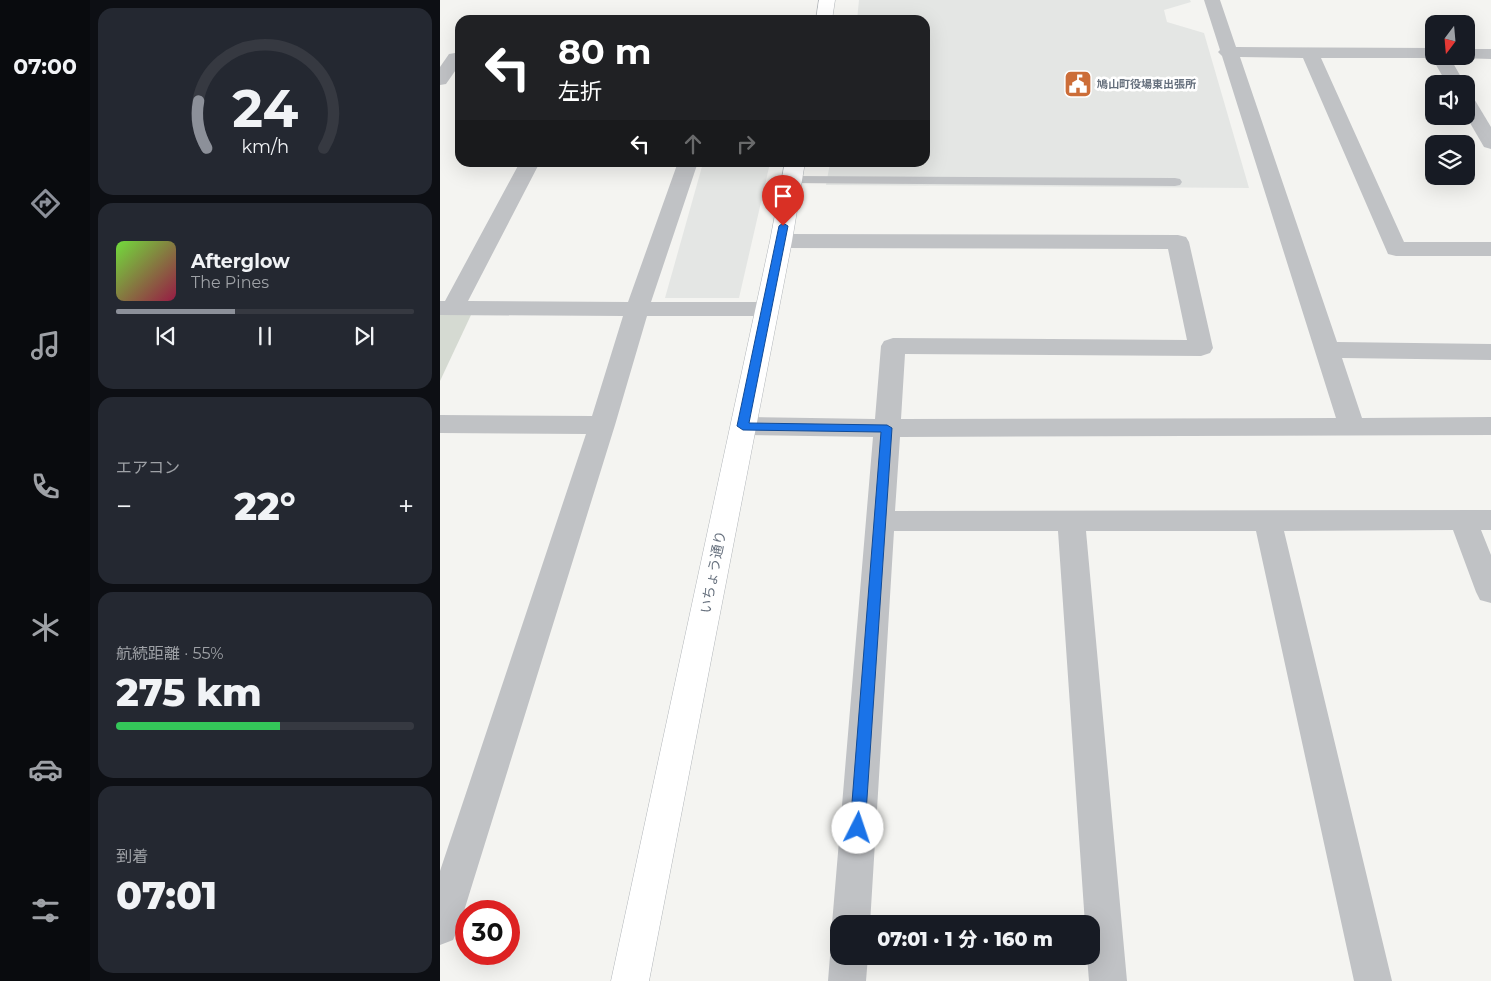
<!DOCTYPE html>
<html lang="ja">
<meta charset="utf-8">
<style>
:root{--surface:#171b24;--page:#242831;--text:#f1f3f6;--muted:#9ea1a6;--line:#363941;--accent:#8c9099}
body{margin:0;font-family:Montserrat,"Noto Sans JP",sans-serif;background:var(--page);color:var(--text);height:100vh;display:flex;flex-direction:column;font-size:19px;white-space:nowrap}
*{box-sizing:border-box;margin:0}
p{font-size:16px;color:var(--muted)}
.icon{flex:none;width:28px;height:28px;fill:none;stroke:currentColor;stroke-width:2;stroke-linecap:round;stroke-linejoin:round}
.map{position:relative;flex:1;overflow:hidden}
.panel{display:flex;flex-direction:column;gap:8px;padding:8px;background:#0d0f14;width:350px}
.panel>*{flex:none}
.top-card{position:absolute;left:15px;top:15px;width:475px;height:152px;border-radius:15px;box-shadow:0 5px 20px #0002;background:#202124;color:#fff;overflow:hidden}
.needle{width:32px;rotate:196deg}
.controls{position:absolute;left:985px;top:15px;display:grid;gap:10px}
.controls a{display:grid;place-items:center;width:50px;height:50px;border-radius:10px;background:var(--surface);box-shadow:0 5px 20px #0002;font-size:25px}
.speed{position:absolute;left:15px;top:900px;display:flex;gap:10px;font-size:25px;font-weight:700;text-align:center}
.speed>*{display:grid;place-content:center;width:65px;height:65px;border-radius:50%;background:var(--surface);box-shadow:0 5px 20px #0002;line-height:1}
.speed .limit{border:8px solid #d22;background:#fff;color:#111}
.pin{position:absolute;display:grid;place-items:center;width:42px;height:42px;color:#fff;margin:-51px -21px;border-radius:50% 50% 50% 0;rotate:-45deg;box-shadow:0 0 5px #0007}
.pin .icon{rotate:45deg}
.me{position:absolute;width:55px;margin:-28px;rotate:4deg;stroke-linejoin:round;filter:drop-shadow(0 0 4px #0008)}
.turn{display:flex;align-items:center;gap:18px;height:105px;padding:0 20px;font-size:22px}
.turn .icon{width:65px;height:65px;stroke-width:2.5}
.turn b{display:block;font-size:35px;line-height:42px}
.lanes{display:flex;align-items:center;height:48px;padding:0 20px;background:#0003;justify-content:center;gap:25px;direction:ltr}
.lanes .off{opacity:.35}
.big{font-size:38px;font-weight:800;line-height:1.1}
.panel .card{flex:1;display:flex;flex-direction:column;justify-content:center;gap:8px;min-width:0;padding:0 18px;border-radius:15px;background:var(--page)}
.panel .dial{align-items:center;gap:0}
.dial svg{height:130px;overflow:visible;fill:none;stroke:var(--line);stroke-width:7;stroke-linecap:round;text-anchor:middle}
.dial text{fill:var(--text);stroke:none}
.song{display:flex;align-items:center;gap:15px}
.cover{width:60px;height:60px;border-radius:8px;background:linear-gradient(135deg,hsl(100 70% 55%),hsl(340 70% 35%))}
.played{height:5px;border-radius:2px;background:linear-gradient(90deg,var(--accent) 40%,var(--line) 40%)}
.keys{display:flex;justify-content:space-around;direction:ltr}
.heat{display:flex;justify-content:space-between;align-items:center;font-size:28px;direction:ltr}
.charge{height:8px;border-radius:4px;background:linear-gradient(90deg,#34c759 55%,var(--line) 0)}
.trip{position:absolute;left:390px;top:915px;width:270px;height:50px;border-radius:15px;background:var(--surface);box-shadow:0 5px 20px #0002;font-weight:800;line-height:50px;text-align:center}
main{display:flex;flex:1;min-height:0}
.tabs{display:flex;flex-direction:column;width:90px;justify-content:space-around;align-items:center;background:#090b0e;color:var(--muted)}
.tabs .icon{width:35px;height:35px}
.tabs .current{color:var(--accent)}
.tabs b{font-size:22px;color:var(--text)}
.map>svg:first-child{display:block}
</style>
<main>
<nav class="tabs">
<b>07:00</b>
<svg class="icon current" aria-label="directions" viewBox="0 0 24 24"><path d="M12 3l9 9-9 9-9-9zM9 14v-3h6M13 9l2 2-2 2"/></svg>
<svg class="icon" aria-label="music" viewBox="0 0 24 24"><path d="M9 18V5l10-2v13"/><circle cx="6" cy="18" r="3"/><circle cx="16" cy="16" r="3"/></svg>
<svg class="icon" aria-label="phone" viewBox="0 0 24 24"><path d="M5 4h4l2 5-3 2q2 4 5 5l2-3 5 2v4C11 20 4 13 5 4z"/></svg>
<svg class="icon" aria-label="climate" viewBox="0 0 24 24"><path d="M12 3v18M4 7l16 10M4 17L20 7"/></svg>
<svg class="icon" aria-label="car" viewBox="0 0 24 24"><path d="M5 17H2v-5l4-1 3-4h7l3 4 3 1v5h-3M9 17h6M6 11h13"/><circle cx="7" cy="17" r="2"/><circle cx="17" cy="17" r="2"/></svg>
<svg class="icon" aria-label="filters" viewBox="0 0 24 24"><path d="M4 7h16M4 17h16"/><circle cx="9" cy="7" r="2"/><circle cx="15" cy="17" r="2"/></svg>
</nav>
<section class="panel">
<div class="card dial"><svg viewBox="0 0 100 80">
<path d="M14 69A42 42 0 1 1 86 69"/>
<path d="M14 69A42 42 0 0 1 9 40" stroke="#8c9099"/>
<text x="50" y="56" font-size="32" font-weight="700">24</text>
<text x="50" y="72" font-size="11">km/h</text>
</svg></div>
<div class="card">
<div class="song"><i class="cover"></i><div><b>Afterglow</b><p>The Pines</p></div></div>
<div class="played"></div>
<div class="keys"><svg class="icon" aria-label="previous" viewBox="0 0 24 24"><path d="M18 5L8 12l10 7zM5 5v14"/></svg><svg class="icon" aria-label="pause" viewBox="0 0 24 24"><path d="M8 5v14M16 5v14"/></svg><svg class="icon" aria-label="next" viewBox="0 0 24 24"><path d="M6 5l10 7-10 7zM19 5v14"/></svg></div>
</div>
<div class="card"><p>エアコン</p>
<div class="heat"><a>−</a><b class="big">22°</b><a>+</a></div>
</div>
<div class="card"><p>航続距離 · 55%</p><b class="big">275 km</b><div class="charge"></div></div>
<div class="card"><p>到着</p><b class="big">07:01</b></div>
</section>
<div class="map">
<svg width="1051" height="981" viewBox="0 0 1051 981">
<rect width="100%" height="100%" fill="#f4f4f1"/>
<g fill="#e4e6e4">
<path d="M 419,0 L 750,0 L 751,2 L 724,10 L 727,22 L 764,33 L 809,188 L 386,185 L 390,163 L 485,162 L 485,20 L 417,20 Z"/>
<path d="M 263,163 L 330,163 L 299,298 L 225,298 Z"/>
</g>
<path fill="#d5dad2" d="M 0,315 L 31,315 L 0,381 Z"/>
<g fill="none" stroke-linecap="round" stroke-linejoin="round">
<defs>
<g id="secondary">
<path d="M 379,0 L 395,0 L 392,20 L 376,20 Z"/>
<path d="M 345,162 L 365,162 L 352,241 L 209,981 L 171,981 L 330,241 Z"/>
</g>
</defs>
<use href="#secondary" stroke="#b2b6ba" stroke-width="1"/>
<path fill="#c0c2c5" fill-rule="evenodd" d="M 351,176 L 735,178 L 740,179 L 742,182 L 740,185 L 735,186 L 346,183 L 344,180 L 346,177 Z"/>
<g fill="#c0c2c5" fill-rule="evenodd">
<path d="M 764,0 L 780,0 L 796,47 L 994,48 L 994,56 L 1009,56 L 1025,84 L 1007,84 L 992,58 L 881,58 L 964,242 L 1051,242 L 1051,256 L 956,256 L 948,254 L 863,58 L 800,57 L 897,342 L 1051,344 L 1051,360 L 902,358 L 922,418 L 1051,417 L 1051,435 L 460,437 L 455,511 L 1051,510 L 1051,530 L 1041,530 L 1051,555 L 1051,603 L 1040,600 L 1036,592 L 1013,530 L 844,531 L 952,981 L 914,981 L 816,531 L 646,531 L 687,981 L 649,981 L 647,956 L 651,956 L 651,924 L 645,924 L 618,531 L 454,531 L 430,924 L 399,924 L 399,937 L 392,924 L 433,437 L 303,435 L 294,432 L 290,426 L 294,420 L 303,417 L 435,419 L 441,346 L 444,341 L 453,338 L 747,340 L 728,249 L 341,248 L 333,246 L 330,241 L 333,236 L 341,234 L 738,235 L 746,237 L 749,242 L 773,348 L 770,353 L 761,356 L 465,354 L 461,419 L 896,418 L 782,56 L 778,52 L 780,50 Z"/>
<path d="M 1026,49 L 1051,49 L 1051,59 L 1020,58 L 1019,56 L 1026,56 Z"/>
<path d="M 15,53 L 20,54 L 20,64 L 6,84 L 0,85 L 0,67 L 9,54 Z"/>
<path d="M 1026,95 L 1033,97 L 1051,127 L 1051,149 L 1044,147 L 1026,116 Z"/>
<path d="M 80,162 L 100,162 L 28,301 L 188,302 L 238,162 L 258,162 L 211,302 L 326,302 L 334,304 L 338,309 L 334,314 L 326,316 L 207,316 L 175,425 L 19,927 L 13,940 L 0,945 L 0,871 L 146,434 L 0,433 L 0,415 L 152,416 L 183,316 L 0,315 L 0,301 L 5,301 Z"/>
<path d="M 399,942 L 399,956 L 428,956 L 426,981 L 388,981 L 390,956 L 396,943 Z"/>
</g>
<use href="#secondary" fill="#fff" fill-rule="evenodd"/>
</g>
<path fill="#1a73e8" stroke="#114b97" d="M 343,223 L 348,226 L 309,423 L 447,425 L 452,428 L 425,828 L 423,832 L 418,834 L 413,832 L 410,828 L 441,432 L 303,430 L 297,426 L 339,226 Z"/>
<defs>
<symbol id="civic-square" viewBox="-11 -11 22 22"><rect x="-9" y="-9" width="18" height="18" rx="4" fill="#cc6d38" stroke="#fff"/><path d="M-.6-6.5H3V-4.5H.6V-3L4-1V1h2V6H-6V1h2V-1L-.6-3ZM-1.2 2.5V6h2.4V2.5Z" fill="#fff"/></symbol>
</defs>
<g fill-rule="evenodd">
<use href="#civic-square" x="622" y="68" width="32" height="32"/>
</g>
<g text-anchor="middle" stroke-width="5" stroke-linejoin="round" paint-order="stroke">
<g font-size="11" font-weight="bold" fill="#67717e" stroke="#fff" text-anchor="start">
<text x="657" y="88">鳩山町役場東出張所</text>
</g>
<g font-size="14" fill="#67717e" stroke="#fff">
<text transform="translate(273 572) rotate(-79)" y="5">いちょう通り</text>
</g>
</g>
</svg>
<div class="controls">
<a><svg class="needle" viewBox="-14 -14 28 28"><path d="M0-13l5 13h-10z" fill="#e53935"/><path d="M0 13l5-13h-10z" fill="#9ea1a6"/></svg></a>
<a><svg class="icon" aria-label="sound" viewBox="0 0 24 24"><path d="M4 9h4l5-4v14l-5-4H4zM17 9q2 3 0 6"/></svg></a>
<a><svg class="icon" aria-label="layers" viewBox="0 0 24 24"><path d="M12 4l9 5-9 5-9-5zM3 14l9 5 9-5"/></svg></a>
</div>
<div class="speed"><div class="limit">30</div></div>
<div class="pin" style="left:343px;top:226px;background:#d93025"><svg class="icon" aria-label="arrive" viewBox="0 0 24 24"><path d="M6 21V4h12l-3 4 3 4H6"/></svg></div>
<svg class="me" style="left:418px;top:828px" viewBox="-20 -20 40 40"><circle r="19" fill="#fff"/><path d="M0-13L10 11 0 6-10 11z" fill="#1a73e8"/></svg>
<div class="trip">07:01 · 1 分 · 160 m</div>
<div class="top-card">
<div class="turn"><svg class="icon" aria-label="left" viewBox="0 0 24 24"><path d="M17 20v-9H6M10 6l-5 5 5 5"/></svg><div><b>80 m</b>左折</div></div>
<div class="lanes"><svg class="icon" aria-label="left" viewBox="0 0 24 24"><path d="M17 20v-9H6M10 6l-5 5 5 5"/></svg><svg class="icon off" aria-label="ahead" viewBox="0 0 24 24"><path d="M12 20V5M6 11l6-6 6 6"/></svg><svg class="icon off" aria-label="right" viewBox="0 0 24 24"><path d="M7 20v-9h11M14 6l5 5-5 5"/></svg></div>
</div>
</div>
</main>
